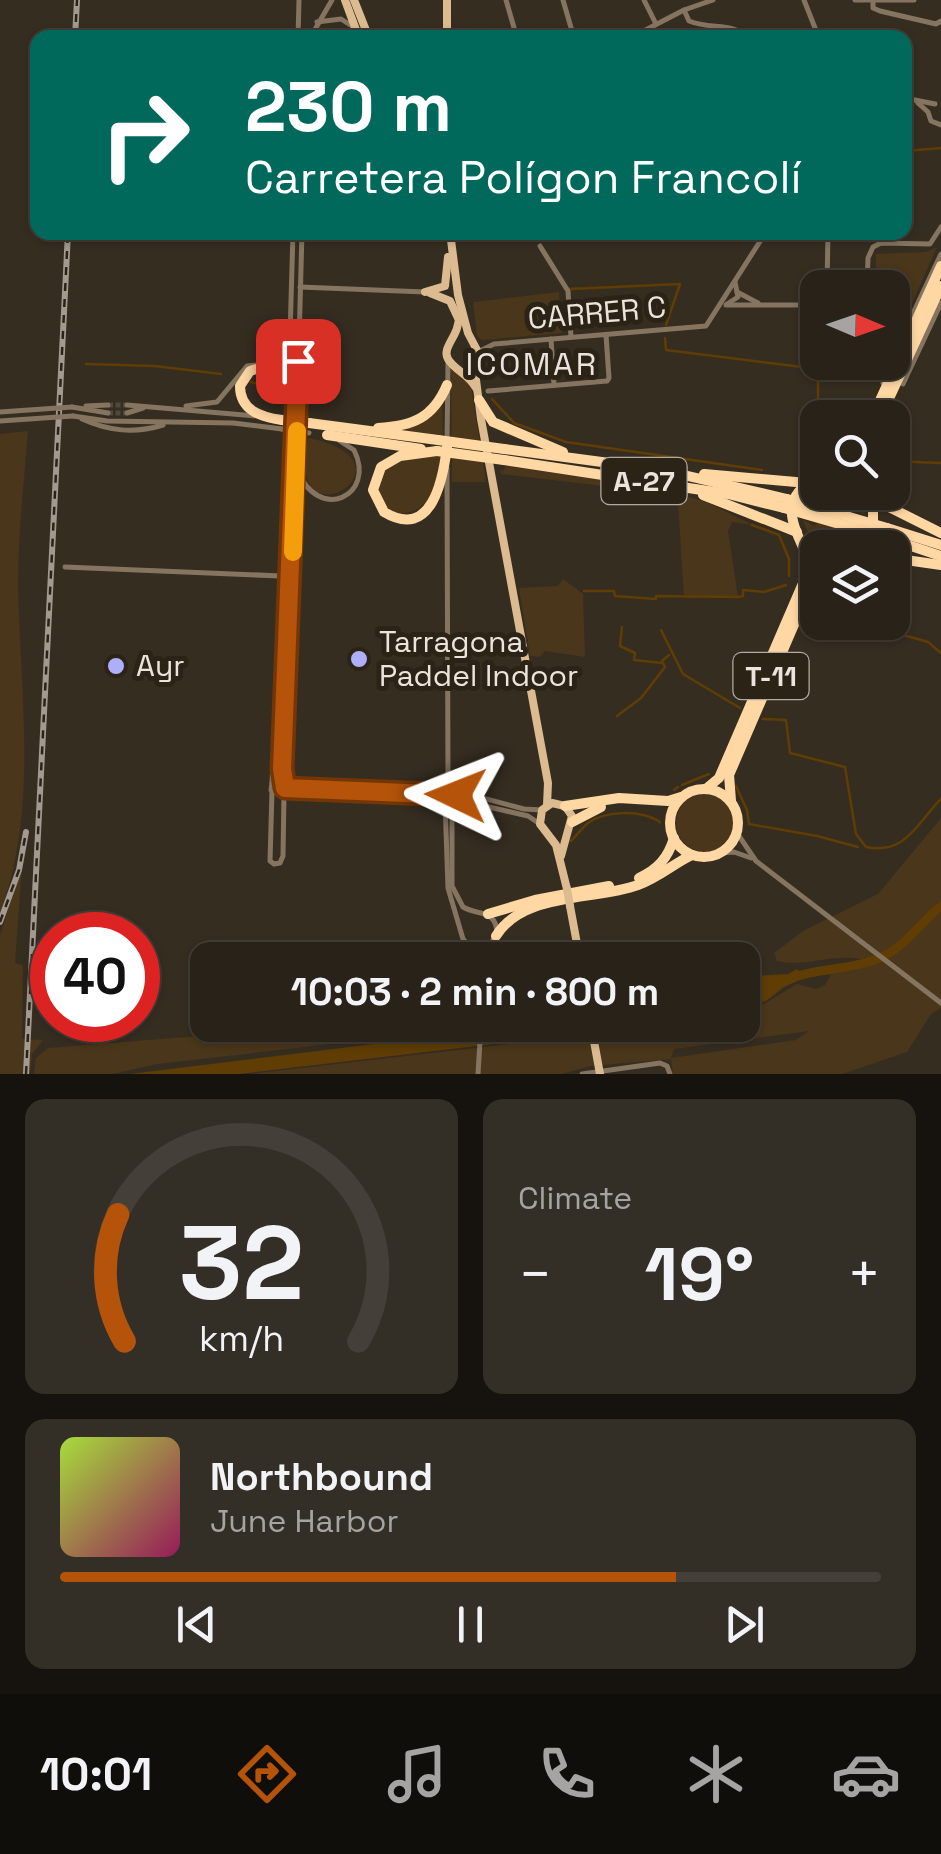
<!DOCTYPE html>
<meta charset="utf-8">
<style>
:root{--surface:#282219;--page:#342f26;--text:#f1f3f6;--muted:#a5a4a2;--line:#443f38;--accent:#b45309}
body{margin:0;font-family:"Space Grotesk",sans-serif;background:var(--page);color:var(--text);height:100vh;display:flex;flex-direction:column;font-size:38px;white-space:nowrap}
*{box-sizing:border-box;margin:0}
p{font-size:32px;color:var(--muted)}
.icon{flex:none;width:55px;height:55px;fill:none;stroke:currentColor;stroke-width:2;stroke-linecap:round;stroke-linejoin:round}
.map{position:relative;height:1074px;overflow:hidden}
.sheet{display:flex;flex-direction:column;gap:25px;padding:25px;background:#16130e;flex:1}
.sheet>*{flex:none}
.banner{position:absolute;left:30px;top:30px;width:882px;height:210px;border-radius:20px;box-shadow:0 2px 8px #0004,0 0 0 2px var(--line);background:#00695c;color:#fff;overflow:hidden}
.needle{width:65px;rotate:92deg}
.tools{position:absolute;left:800px;top:270px;display:grid;gap:20px}
.tools a{display:grid;place-items:center;width:110px;height:110px;border-radius:20px;background:var(--surface);box-shadow:0 2px 8px #0004,0 0 0 2px var(--line);font-size:50px}
.speed{position:absolute;left:30px;top:912px;display:flex;gap:20px;font-size:50px;font-weight:700;text-align:center}
.speed>*{display:grid;place-content:center;width:130px;height:130px;border-radius:50%;background:var(--surface);box-shadow:0 2px 8px #0004,0 0 0 2px var(--line);line-height:1}
.speed .limit{border:15px solid #d22;background:#fff;color:#111}
.pin{position:absolute;display:grid;place-items:center;width:85px;height:85px;color:#fff;margin:-42px;border-radius:20px;box-shadow:0 5px 15px #0006}
.me{position:absolute;width:110px;margin:-55px;rotate:272deg;stroke-linejoin:round;filter:drop-shadow(0 0 8px #0008)}
.turn{display:flex;align-items:center;gap:35px;height:210px;padding:0 50px;font-size:45px}
.turn .icon{width:130px;height:130px;stroke-width:2.5}
.turn b{display:block;font-size:70px;line-height:85px}
.big{font-size:75px;font-weight:600;line-height:1.1}
.sheet .widget{flex:1;display:flex;flex-direction:column;justify-content:center;gap:15px;min-width:0;padding:0 35px;border-radius:20px;background:var(--page)}
.sheet .dial{align-items:center;gap:0}
.dial svg{height:260px;overflow:visible;fill:none;stroke:var(--line);stroke-width:7;stroke-linecap:round;text-anchor:middle}
.dial text{fill:var(--text);stroke:none}
.song{display:flex;align-items:center;gap:30px}
.cover{width:120px;height:120px;border-radius:15px;background:linear-gradient(135deg,hsl(80 70% 55%),hsl(330 70% 35%))}
.played{height:10px;border-radius:5px;background:linear-gradient(90deg,var(--accent) 75%,var(--line) 75%)}
.keys{display:flex;justify-content:space-around;direction:ltr}
.heat{display:flex;justify-content:space-between;align-items:center;font-size:55px;direction:ltr}
.sheet .tiles{flex:1;display:grid;gap:25px;grid-template-columns:1fr 1fr}
.widget:last-child{grid-column:span 2}
.trip{position:absolute;left:190px;top:942px;width:570px;height:100px;border-radius:20px;background:var(--surface);box-shadow:0 2px 8px #0004,0 0 0 2px var(--line);font-weight:600;line-height:100px;text-align:center}
.tabs{display:flex;height:160px;justify-content:space-around;align-items:center;background:#100e0a;color:var(--muted)}
.tabs .icon{width:70px;height:70px}
.tabs .on{color:var(--accent)}
.tabs b{font-size:45px;color:var(--text)}
.map>svg:first-child{display:block}
</style>
<div class="map">
<svg width="941" height="1074" viewBox="0 0 941 1074">
<rect width="100%" height="100%" fill="#362d21"/>
<g fill="#4a361a" fill-rule="evenodd">
<path d="M 937,247 L 905,319 L 893,318 L 892,288 L 876,288 L 876,254 L 926,252 Z"/>
<path d="M 559,292 L 562,333 L 482,340 L 477,336 L 473,302 Z"/>
<path d="M 451,369 L 464,375 L 471,386 L 486,482 L 452,482 Z"/>
<path d="M 442,402 C 443,434 449,507 405,513 C 389,515 383,503 377,490 L 386,466 L 409,456 L 436,457 L 436,436 L 398,431 C 418,426 432,420 442,402 Z"/>
<path d="M 28,431 C 24,482 18,534 18,585 C 20,695 39,808 0,913 L 0,434 Z"/>
<path d="M 309,438 C 414,460 310,533 305,468 C 304,456 304,449 309,438 Z"/>
<path d="M 506,466 L 654,487 L 706,502 L 753,525 L 732,522 L 728,531 L 738,597 L 684,598 L 678,500 L 646,491 L 501,474 L 500,469 L 503,471 Z"/>
<path d="M 817,491 L 853,493 L 866,515 L 853,509 L 842,531 L 844,535 L 859,536 C 836,553 811,548 803,520 L 814,526 L 817,524 L 822,500 L 809,498 Z"/>
<path d="M 563,579 L 583,594 L 585,657 L 545,651 L 540,657 L 530,656 L 519,588 L 558,586 Z"/>
<circle cx="705" cy="823" r="29"/>
<path d="M 941,818 L 941,1008 L 931,1014 L 907,1052 L 842,1074 L 673,1074 L 671,1059 L 591,1066 L 561,1074 L 250,1074 L 676,1025 L 742,1025 L 743,1009 L 764,1004 L 797,984 L 816,989 L 825,985 L 832,972 L 874,964 C 842,948 809,969 777,961 L 774,953 L 803,931 L 878,894 ZM 809,1031 L 796,1040 L 671,1058 L 674,1049 Z"/>
<path d="M 22,865 L 15,963 L 23,965 L 22,1039 L 43,1040 L 32,1054 L 30,1074 L 0,1074 L 0,935 Z"/>
<path d="M 338,1025 L 497,1025 L 157,1064 L 112,1074 L 34,1074 L 36,1058 L 48,1048 Z"/>
</g>
<g fill="#5f3d04">
<path d="M 797,969 L 804,978 L 784,987 L 766,1001 L 743,1005 L 743,987 L 751,976 L 788,974 Z"/>
<path d="M 528,1025 L 655,1025 L 239,1074 L 130,1074 Z"/>
</g>
<g fill="none" stroke-linecap="round" stroke-linejoin="round">
<g stroke="#5f3d04" stroke-width="2.5">
<path d="M 905,151 L 941,148"/>
<path d="M 570,289 L 680,284 L 666,325"/>
<path d="M 665,338 L 666,350 L 818,369 L 818,471"/>
<path d="M 86,364 L 155,366 L 221,374"/>
<path d="M 251,382 L 278,390"/>
<path d="M 492,399 L 514,423 L 566,442 L 762,470"/>
<path d="M 857,418 L 858,415"/>
<path d="M 892,461 L 941,463"/>
<path d="M 752,525 L 779,535 L 789,559 L 789,576"/>
<path d="M 584,591 L 614,591 L 615,596 L 656,599 L 656,596 L 738,597 L 743,596 L 743,590 L 764,592 L 786,585"/>
<path d="M 812,600 L 818,603"/>
<path d="M 864,622 L 872,626"/>
<path d="M 622,627 L 620,646 L 635,653 L 634,660 L 662,663"/>
<path d="M 879,628 L 928,642 L 941,653"/>
<path d="M 661,630 L 683,674 L 740,708"/>
<path d="M 617,716 L 641,698 L 665,667 L 662,661 L 669,655"/>
<path d="M 763,719 L 786,720 L 790,753 L 845,767 L 856,834 L 866,847 C 906,855 916,824 941,799"/>
<path d="M 682,785 L 709,774"/>
<path d="M 736,786 L 747,810 L 749,824 L 817,836 L 858,847"/>
<path d="M 674,790 L 678,787"/>
<path d="M 571,841 C 576,836 582,828 588,823 C 606,810 642,810 660,822"/>
</g>
<path stroke="#5f3d04" stroke-width="9" d="M 791,978 C 822,967 858,970 886,955 C 907,944 922,921 941,906"/>
<g stroke="#51483d" stroke-width="5" stroke-dasharray="5 2.5" stroke-linecap="butt">
<path d="M 108,405 L 127,405"/>
<path d="M 108,413 L 127,413"/>
</g>
<g stroke="#857560" stroke-width="5">
<path d="M 506,0 L 517,38"/>
<path d="M 563,0 L 574,38"/>
<path d="M 644,0 L 656,24"/>
<path d="M 804,0 L 819,38"/>
<path d="M 855,0 L 914,0"/>
<path d="M 873,1 L 873,8 L 880,11 L 936,24 L 941,21"/>
<path d="M 684,10 L 689,21 C 711,30 732,22 751,38"/>
<path d="M 317,22 L 341,19 L 352,26"/>
<path d="M 298,38 L 299,0"/>
<path d="M 310,38 L 332,0"/>
<path d="M 630,38 L 684,10 L 713,0"/>
<path d="M 905,98 L 935,104"/>
<path d="M 918,103 L 928,112 L 931,121 L 941,125"/>
<path d="M 540,246 L 568,291 L 571,337"/>
<path d="M 300,287 L 425,292"/>
<path d="M 827,288 L 828,232"/>
<path d="M 867,288 L 868,258 L 873,247 L 881,243 L 930,244 L 941,227"/>
<path d="M 737,292 L 758,303"/>
<path d="M 727,304 L 738,297 L 735,282"/>
<path d="M 726,305 L 818,305"/>
<path d="M 892,323 L 901,324 L 909,318"/>
<path d="M 551,339 L 554,385"/>
<path d="M 478,352 L 494,344 L 706,326 L 766,232"/>
<path d="M 892,358 L 941,254"/>
<path d="M 285,381 L 283,359 L 287,348"/>
<path d="M 883,383 L 891,362"/>
<path d="M 903,384 L 941,303"/>
<path d="M 488,391 L 607,381 L 609,378 L 606,335"/>
<path d="M 127,405 L 257,416"/>
<path d="M 86,406 L 108,405"/>
<path d="M 186,406 L 217,402 L 247,366 L 277,363 L 283,359"/>
<path d="M 72,407 L 108,413"/>
<path d="M 127,413 L 143,408"/>
<path d="M 73,416 L 107,421 L 233,423 L 282,429"/>
<path d="M 82,419 C 109,431 134,434 163,425"/>
<path d="M 447,442 L 448,363"/>
<path d="M 447,468 L 448,781 L 451,789"/>
<path d="M 297,469 C 318,524 377,496 354,450 L 340,441"/>
<path d="M 65,567 L 281,576"/>
<path d="M 272,783 L 285,508 L 293,232"/>
<path d="M 272,783 L 271,790 L 278,794 L 285,788 L 430,794 L 443,792"/>
<path d="M 285,788 L 282,769 L 295,489 L 302,232"/>
<path d="M 272,791 L 270,861 L 274,864 L 280,863 L 283,856 L 284,794"/>
<path d="M 454,799 L 528,816 L 540,824"/>
<path d="M 445,802 L 448,888 L 463,939 L 481,960"/>
<path d="M 445,802 L 442,794 L 449,789 L 524,809 L 542,810"/>
<path d="M 452,802 L 452,886 L 463,907 C 478,916 496,909 497,933 L 487,950 L 486,960"/>
<path d="M 737,833 L 756,861 L 941,1003"/>
<path d="M 720,853 L 734,852 L 751,858"/>
<path d="M 478,1074 L 481,1025"/>
<path d="M 582,1074 L 660,1063 L 667,1066 L 670,1074"/>
</g>
<g stroke="#dcbb90" stroke-width="8">
<path d="M 345,0 L 359,38"/>
<path d="M 354,0 L 369,38"/>
<path d="M 447,38 L 447,0"/>
<path d="M 450,232 L 458,295 L 468,333 L 478,352 L 475,372 L 481,419 L 548,783 L 547,805"/>
<path d="M 425,292 L 445,286 L 448,257"/>
<path d="M 430,293 L 450,301 L 458,318"/>
<path d="M 459,315 C 460,336 441,347 448,359 C 454,370 469,374 476,388"/>
<path d="M 561,856 L 572,816 L 565,806 L 552,803 L 542,810 L 540,824 L 556,845 L 567,889"/>
<path d="M 570,906 L 580,960"/>
<path d="M 591,1025 L 600,1074"/>
</g>
<g stroke="#ffd7a3" stroke-width="10">
<path d="M 479,400 L 493,422 L 563,452"/>
<path d="M 872,418 L 941,266"/>
<path d="M 880,418 L 941,286"/>
<path d="M 282,420 C 260,417 240,410 240,386 L 250,371 C 267,364 276,371 285,386"/>
<path d="M 309,423 L 438,440"/>
<path d="M 378,428 C 413,426 433,418 447,385"/>
<path d="M 327,435 L 421,449"/>
<path d="M 504,449 L 662,470 L 787,499"/>
<path d="M 437,451 L 400,456 L 381,467 L 373,490 L 384,512 C 432,541 443,479 447,447"/>
<path d="M 504,460 L 728,494 L 784,508"/>
<path d="M 704,474 L 807,483"/>
<path d="M 869,492 L 879,502 L 941,533"/>
<path d="M 703,495 L 797,532"/>
<path d="M 887,528 L 941,545"/>
<path d="M 884,537 L 941,556"/>
<path d="M 861,548 L 873,526 L 873,498"/>
<path d="M 806,554 C 792,523 778,498 818,477"/>
<path d="M 892,558 L 941,565"/>
<path d="M 707,788 L 719,778 L 807,574 L 808,548"/>
<circle cx="704" cy="823" r="34"/>
<path d="M 731,801 L 729,775 L 818,569"/>
<path d="M 565,806 L 619,798 L 668,801 L 681,797"/>
<path d="M 572,822 L 601,807"/>
<path d="M 639,878 C 658,869 668,858 674,838"/>
<path d="M 488,914 L 535,900 L 609,886"/>
<path d="M 496,936 C 523,892 594,901 638,885 C 658,878 673,864 692,855"/>
</g>
<defs>
<g id="rail">
<path d="M 75,38 L 77,0"/>
<path d="M 0,922 L 19,870 L 26,832"/>
<path d="M 26,1074 L 68,232"/>
</g>
</defs>
<use href="#rail" stroke="#a29a91" stroke-width="6"/>
<use href="#rail" stroke="#2c2317" stroke-width="2.5" stroke-dasharray="8" stroke-linecap="butt"/>
<g stroke="#857560" stroke-width="5">
<path d="M 0,412 L 72,407"/>
<path d="M 0,421 L 73,416"/>
<path d="M 282,429 L 309,433"/>
</g>
<path stroke="#dcbb90" stroke-width="8" d="M 567,889 L 570,906"/>
<g stroke="#ffd7a3" stroke-width="10">
<path d="M 282,420 L 309,423"/>
<path d="M 438,440 L 504,449"/>
<path d="M 437,451 L 504,460"/>
<path d="M 787,499 L 887,528"/>
<path d="M 784,508 L 884,537"/>
</g>
</g>
<g fill="none" stroke-linecap="round" stroke-linejoin="round">
<defs>
<path id="route" d="M 298,361 L 282,769 L 285,788 L 430,794 L 450,789 L 456,795"/>
</defs>
<use href="#route" stroke="#753606" stroke-width="25"/>
<use href="#route" stroke="#b45309" stroke-width="18"/>
<path stroke="#f59e0b" stroke-width="18" d="M 293,552 L 297,431"/>
</g>
<g fill="#aeaefa" stroke="#2c2317" stroke-width="4">
<circle cx="359" cy="659" r="10"/>
<circle cx="116" cy="666" r="10"/>
</g>
<g text-anchor="middle" stroke-width="10" stroke-linejoin="round" paint-order="stroke">
<g fill="#2c2317" stroke="#b2aaa2" stroke-width="2.5">
<rect x="601.5" y="458" width="85" height="46" rx="8"/>
<rect x="733.5" y="653" width="75" height="46" rx="8"/>
</g>
<g font-size="28" font-weight="bold" fill="#ebe4dd">
<text x="644" y="491">A-27</text>
<text x="771" y="686">T-11</text>
</g>
<g font-size="30" fill="#ebe4dd" stroke="#2c2317">
<text transform="translate(597 313) rotate(-5)" y="10">CARRER C</text>
</g>
<g font-size="30" fill="#ebe4dd" stroke="#2c2317" text-anchor="start">
<text x="379" y="652">Tarragona<tspan x="379" dy="34">Paddel Indoor</tspan></text>
<text x="136" y="676">Ayr</text>
</g>
<g font-size="32" letter-spacing="2.5" fill="#ebe4dd" stroke="#2c2317">
<text x="532" y="375">ICOMAR</text>
</g>
</g>
</svg>
<div class="tools">
<a><svg class="needle" viewBox="-14 -14 28 28"><path d="M0-13l5 13h-10z" fill="#e53935"/><path d="M0 13l5-13h-10z" fill="#a5a4a2"/></svg></a>
<a><svg class="icon" aria-label="search" viewBox="0 0 24 24"><circle cx="10" cy="10" r="6"/><path d="M15 15l6 6"/></svg></a>
<a><svg class="icon" aria-label="layers" viewBox="0 0 24 24"><path d="M12 4l9 5-9 5-9-5zM3 14l9 5 9-5"/></svg></a>
</div>
<div class="speed"><div class="limit">40</div></div>
<div class="pin" style="left:298px;top:361px;background:#d93025"><svg class="icon" aria-label="arrive" viewBox="0 0 24 24"><path d="M6 21V4h12l-3 4 3 4H6"/></svg></div>
<svg class="me" style="left:456px;top:795px" viewBox="-20 -20 40 40"><path d="M0-17L14 15 0 8-14 15z" fill="#b45309" stroke="#fff" stroke-width="4"/></svg>
<div class="trip">10:03 · 2 min · 800 m</div>
<div class="banner">
<div class="turn"><svg class="icon" aria-label="right" viewBox="0 0 24 24"><path d="M7 20v-9h11M14 6l5 5-5 5"/></svg><div><b>230 m</b>Carretera Polígon Francolí</div></div>
</div>
</div>
<section class="sheet">
<div class="tiles">
<div class="widget dial"><svg viewBox="0 0 100 80">
<path d="M14 69A42 42 0 1 1 86 69"/>
<path d="M14 69A42 42 0 0 1 12 30" stroke="#b45309"/>
<text x="50" y="56" font-size="32" font-weight="700">32</text>
<text x="50" y="72" font-size="11">km/h</text>
</svg></div>
<div class="widget"><p>Climate</p>
<div class="heat"><a>−</a><b class="big">19°</b><a>+</a></div>
</div>
<div class="widget">
<div class="song"><i class="cover"></i><div><b>Northbound</b><p>June Harbor</p></div></div>
<div class="played"></div>
<div class="keys"><svg class="icon" aria-label="previous" viewBox="0 0 24 24"><path d="M18 5L8 12l10 7zM5 5v14"/></svg><svg class="icon" aria-label="pause" viewBox="0 0 24 24"><path d="M8 5v14M16 5v14"/></svg><svg class="icon" aria-label="next" viewBox="0 0 24 24"><path d="M6 5l10 7-10 7zM19 5v14"/></svg></div>
</div>
</div>
</section>
<nav class="tabs">
<b>10:01</b>
<svg class="icon on" aria-label="directions" viewBox="0 0 24 24"><path d="M12 3l9 9-9 9-9-9zM9 14v-3h6M13 9l2 2-2 2"/></svg>
<svg class="icon" aria-label="music" viewBox="0 0 24 24"><path d="M9 18V5l10-2v13"/><circle cx="6" cy="18" r="3"/><circle cx="16" cy="16" r="3"/></svg>
<svg class="icon" aria-label="phone" viewBox="0 0 24 24"><path d="M5 4h4l2 5-3 2q2 4 5 5l2-3 5 2v4C11 20 4 13 5 4z"/></svg>
<svg class="icon" aria-label="climate" viewBox="0 0 24 24"><path d="M12 3v18M4 7l16 10M4 17L20 7"/></svg>
<svg class="icon" aria-label="car" viewBox="0 0 24 24"><path d="M5 17H2v-5l4-1 3-4h7l3 4 3 1v5h-3M9 17h6M6 11h13"/><circle cx="7" cy="17" r="2"/><circle cx="17" cy="17" r="2"/></svg>
</nav>
